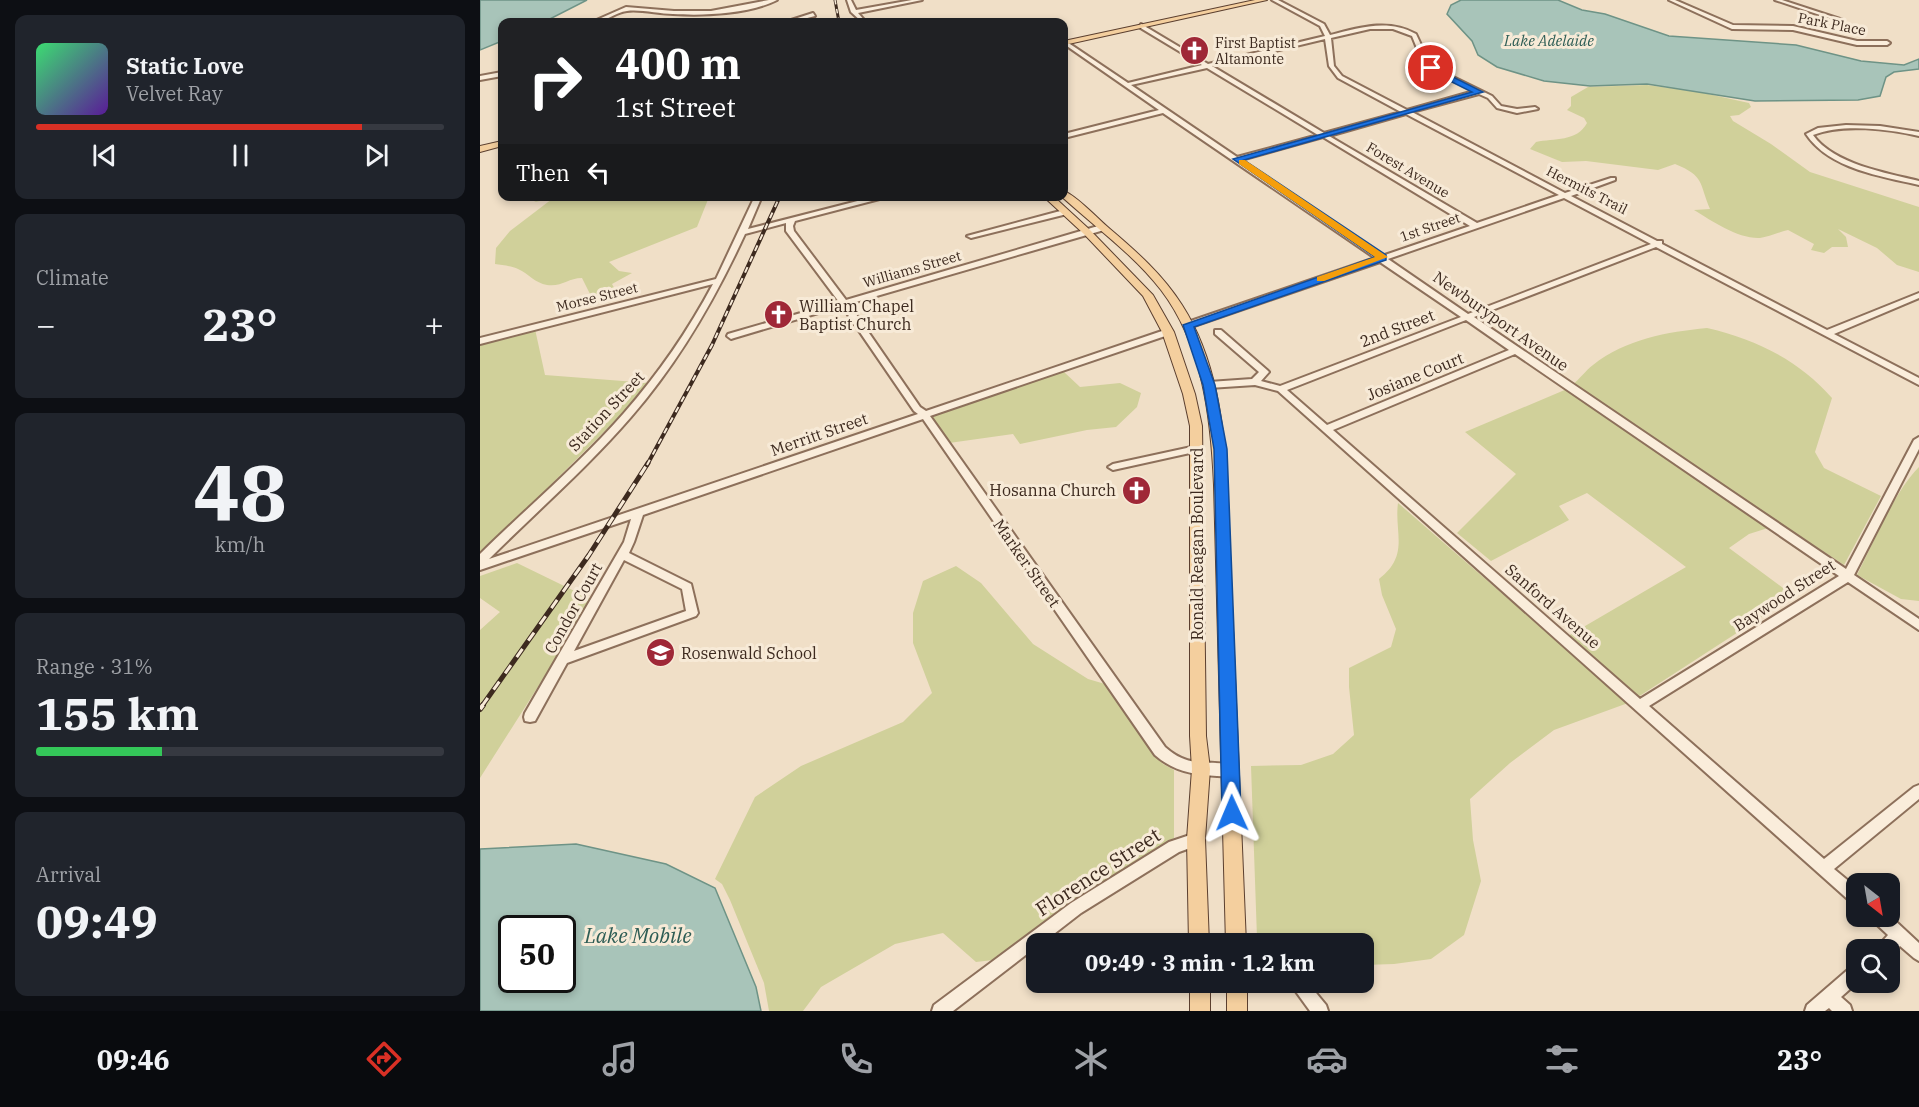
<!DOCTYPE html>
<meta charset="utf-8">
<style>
:root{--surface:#171b24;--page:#20242c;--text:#f1f3f6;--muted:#9ea1a6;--line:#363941;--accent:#d93025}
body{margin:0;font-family:"IBM Plex Serif",serif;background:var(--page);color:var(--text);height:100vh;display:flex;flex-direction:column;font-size:22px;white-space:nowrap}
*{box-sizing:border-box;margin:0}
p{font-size:20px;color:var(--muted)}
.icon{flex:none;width:33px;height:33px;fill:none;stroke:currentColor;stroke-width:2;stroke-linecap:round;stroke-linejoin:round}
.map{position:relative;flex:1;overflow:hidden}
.sheet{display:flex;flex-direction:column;gap:15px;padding:15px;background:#0d0f14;width:480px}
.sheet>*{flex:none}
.hud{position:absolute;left:18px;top:18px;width:570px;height:183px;border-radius:12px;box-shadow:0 3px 9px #0003;background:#202124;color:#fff;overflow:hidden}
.needle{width:39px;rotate:149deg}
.buttons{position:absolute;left:1366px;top:873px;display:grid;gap:12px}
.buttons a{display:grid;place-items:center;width:54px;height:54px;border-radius:12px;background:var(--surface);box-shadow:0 3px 9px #0003;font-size:30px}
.speed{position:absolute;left:18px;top:915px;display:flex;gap:12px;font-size:30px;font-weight:700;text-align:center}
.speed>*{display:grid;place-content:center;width:78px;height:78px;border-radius:50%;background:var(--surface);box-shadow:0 3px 9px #0003;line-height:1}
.speed .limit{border:3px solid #111;border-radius:9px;background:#fff;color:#111}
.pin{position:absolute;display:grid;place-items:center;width:51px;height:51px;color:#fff;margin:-26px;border:3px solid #fff;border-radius:50%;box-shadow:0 2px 6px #0007}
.me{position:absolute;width:66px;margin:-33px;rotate:359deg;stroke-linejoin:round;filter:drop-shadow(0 0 4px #0008)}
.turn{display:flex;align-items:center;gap:21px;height:126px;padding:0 18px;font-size:27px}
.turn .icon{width:78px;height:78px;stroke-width:2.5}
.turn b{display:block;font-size:42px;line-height:51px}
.then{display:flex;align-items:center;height:57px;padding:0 18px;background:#0003;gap:12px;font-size:22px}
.big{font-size:45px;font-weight:800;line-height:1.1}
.sheet .card{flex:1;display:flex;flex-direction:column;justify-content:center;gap:9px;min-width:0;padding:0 21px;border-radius:12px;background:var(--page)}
.sheet .dial{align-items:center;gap:0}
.dial b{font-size:78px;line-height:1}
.song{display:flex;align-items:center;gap:18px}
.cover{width:72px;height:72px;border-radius:9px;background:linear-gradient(135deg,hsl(140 70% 55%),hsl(270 70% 35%))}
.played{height:6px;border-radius:3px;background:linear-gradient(90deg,var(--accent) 80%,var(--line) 80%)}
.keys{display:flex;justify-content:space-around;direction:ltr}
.heat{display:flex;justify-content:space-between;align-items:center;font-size:33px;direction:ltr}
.charge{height:9px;border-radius:4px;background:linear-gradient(90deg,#34c759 31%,var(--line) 0)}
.trip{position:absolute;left:546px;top:933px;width:348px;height:60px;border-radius:12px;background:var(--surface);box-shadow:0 3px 9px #0003;font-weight:800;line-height:60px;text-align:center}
.tab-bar{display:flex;height:96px;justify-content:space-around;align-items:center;background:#090b0e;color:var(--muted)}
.tab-bar .icon{width:42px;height:42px}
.tab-bar .selected{color:var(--accent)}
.tab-bar b{font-size:27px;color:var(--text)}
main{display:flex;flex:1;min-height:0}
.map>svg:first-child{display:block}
</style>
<main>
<section class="sheet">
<div class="card">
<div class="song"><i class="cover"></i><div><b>Static Love</b><p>Velvet Ray</p></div></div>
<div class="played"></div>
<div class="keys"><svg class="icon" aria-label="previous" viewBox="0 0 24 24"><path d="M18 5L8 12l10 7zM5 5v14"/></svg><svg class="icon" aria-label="pause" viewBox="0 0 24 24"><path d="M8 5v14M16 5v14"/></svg><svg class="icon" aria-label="next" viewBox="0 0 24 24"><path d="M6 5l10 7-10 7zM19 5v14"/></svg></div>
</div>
<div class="card"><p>Climate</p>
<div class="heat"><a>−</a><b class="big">23°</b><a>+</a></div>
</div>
<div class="card dial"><b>48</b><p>km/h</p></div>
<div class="card"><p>Range · 31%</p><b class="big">155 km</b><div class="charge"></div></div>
<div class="card"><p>Arrival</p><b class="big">09:49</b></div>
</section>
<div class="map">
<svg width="1439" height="1011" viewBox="0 0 1439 1011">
<rect width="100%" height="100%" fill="#f0dfc7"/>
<g fill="#d0d09a">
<path d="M 1167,85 L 1219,92 L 1269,103 L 1271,107 L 1259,115 L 1250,116 L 1253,121 L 1291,144 L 1330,172 L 1439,207 L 1439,272 L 1417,265 L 1397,248 L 1358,229 L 1366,237 L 1368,247 L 1352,247 L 1344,253 L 1331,250 L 1334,244 L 1308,230 C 1299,232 1288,237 1280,238 C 1258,239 1232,221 1214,210 L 1230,209 C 1219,183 1225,176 1195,164 L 1178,170 L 1106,161 L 1082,162 L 1050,149 L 1056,142 C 1074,138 1097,142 1107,123 L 1104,118 L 1087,110 L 1091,106 L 1091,97 L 1108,87 Z"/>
<path d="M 65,196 L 229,197 L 217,227 L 129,262 L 139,271 L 152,273 L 132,284 L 137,293 C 132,300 123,304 114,302 L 102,278 C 88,278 82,287 67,285 C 55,283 49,274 38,269 C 32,266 22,265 15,264 L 16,248 L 30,231 L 72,199 L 54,202 Z"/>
<path d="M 1227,328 C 1275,339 1319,360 1352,398 L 1335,452 L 1344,468 L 1401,496 L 1364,565 L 1317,534 L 1305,529 L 1092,385 C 1100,379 1105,371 1113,365 C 1146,339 1187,332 1227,328 Z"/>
<path d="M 55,329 L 65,375 L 169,383 L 136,420 L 0,555 L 0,344 Z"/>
<path d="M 583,371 L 600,387 L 640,383 L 661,393 L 657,407 L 636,427 L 607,430 L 540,444 L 533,434 L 469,443 L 454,420 L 453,417 L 458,413 Z"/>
<path d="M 1087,389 L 1288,528 L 1269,534 L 1249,548 L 1314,596 L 1158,697 L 1088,636 L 1206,567 L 1107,493 L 1079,506 L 1089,520 L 1011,561 L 977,533 L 1036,474 L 985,432 Z"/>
<path d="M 1439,467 L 1439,601 L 1421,599 L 1377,575 C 1394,542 1414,492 1439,467 Z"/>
<path d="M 918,503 L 1148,703 L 1074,730 L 1030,763 L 990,799 L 993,840 L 1001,881 L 984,935 L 951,959 L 914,964 L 884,965 L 884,944 L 796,943 L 777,938 L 771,766 L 821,765 L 853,754 L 874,735 L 869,687 L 869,668 L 911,647 L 916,629 L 902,595 L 899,579 C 930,555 914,533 918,503 Z"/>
<path d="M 37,563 L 113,600 L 0,778 L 0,630 L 20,612 L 0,598 L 0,576 Z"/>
<path d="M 476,566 L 501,583 L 553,644 L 608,679 L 625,684 L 674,754 L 683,764 L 694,770 L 694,838 L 591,901 L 513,960 L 496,962 L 463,933 L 415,944 L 341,987 L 323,1011 L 289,1011 L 284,983 L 250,900 L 242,884 L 235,879 L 275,797 L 321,766 L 423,722 L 452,693 L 433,643 L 433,613 L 443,581 Z"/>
</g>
<g fill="#a8c4b9" stroke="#6e9386" stroke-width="1.5" fill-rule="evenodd">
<path d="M 0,0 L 107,0 L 64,22 L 22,22 L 22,41 L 0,50 Z"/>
<path d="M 981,0 L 1078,0 L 1102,10 L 1125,14 L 1189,36 L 1316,45 L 1381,61 L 1424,65 L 1439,59 L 1439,69 L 1414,72 L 1406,77 L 1400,96 L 1378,100 L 1275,101 L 1167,84 L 1110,86 L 1064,81 L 1017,67 L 998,55 L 992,41 L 967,14 L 971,5 Z"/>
<path d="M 96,844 L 186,864 L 235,888 L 276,987 L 281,1011 L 0,1011 L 0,849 ZM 82,928 L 82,980 L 32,980 L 32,928 Z"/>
</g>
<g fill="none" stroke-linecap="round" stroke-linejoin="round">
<defs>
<g id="minor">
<path d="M 289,0 L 297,0 C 269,14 224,16 193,14 C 179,14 160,9 147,11 C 135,12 125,23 112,22 L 146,7 L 194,11 L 231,11 Z"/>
<path d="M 367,0 L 371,0 L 376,10 L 432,0 L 442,0 L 378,13 L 386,22 L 382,22 L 371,12 Z"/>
<path d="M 792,0 L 798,0 L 844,24 L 850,35 C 878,28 908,18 936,34 L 949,62 L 953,67 L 1012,96 L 1021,106 L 1037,109 L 1055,107 L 1058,109 L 1037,113 L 1017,108 L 1008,98 L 999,94 L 932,112 L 1085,193 L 1131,178 L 1135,178 L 1135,180 L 1091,196 L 1177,241 L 1182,241 L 1182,244 L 1347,330 L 1439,293 L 1439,298 L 1354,334 L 1439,378 L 1439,385 L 1176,247 L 994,317 L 1366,569 L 1434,440 L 1439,437 L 1439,449 L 1374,575 L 1439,619 L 1439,630 L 1368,582 L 1169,706 L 1344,859 L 1434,787 L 1439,785 L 1439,799 L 1354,869 L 1377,888 L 1377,905 L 1372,903 L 798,391 L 775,385 L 729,388 L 724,385 L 729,382 L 772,379 L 779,372 L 735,334 L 735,330 L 741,330 L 787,370 L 789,372 L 781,381 L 800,386 L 981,317 L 900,262 L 711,327 L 705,327 L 705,323 L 895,258 L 683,113 L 584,138 L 584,134 L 679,110 L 584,44 L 584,42 L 587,42 L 648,83 L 722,65 L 659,27 L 661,24 L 728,64 L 845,36 L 840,26 ZM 890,29 L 913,29 L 932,36 L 943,63 L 949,69 L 994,91 L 927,110 L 862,76 L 854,66 L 851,38 ZM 845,39 L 849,66 L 858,78 L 921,112 L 844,133 L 732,66 ZM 727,68 L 838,135 L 757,157 L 651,85 ZM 926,114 L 1079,195 L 997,223 L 849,136 ZM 843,137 L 990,226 L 902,256 L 761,160 ZM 1084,198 L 1171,244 L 988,314 L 908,259 ZM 986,320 L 1029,350 L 847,425 L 807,390 ZM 1035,354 L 1359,576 L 1160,699 L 853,430 Z"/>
<path d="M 1189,0 L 1195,0 L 1253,25 L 1313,26 L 1377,41 L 1407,41 L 1410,43 L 1407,45 L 1377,45 L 1313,30 L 1252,29 Z"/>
<path d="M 1295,0 L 1302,0 L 1363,20 L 1358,21 Z"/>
<path d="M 333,13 L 335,16 L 312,22 L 305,22 Z"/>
<path d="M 22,72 L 22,76 L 0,80 L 0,76 Z"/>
<path d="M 1366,125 L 1400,126 L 1439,132 L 1439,136 C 1409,129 1362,123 1333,135 C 1353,164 1407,173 1439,181 L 1439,185 C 1401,176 1349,169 1326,134 L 1338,128 Z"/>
<path d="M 275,196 L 282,196 L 268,229 L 397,196 L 411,196 L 315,221 L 313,226 L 314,231 L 366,300 L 618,226 L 624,226 L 624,230 L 369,304 L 440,407 L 446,411 L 685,330 L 691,330 L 691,334 L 450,416 L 685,747 C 712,771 728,757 756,767 L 758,771 L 756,775 C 749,777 744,776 737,776 C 714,775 693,771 675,755 L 443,419 L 163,515 L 154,542 L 149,553 L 211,584 L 218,613 L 216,616 L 87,663 L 55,721 L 50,722 L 45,721 L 44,717 L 45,713 L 144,542 L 151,519 L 0,570 L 0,554 C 48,507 100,463 144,413 C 179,373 208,331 233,284 L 0,344 L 0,338 L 236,279 ZM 306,223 L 306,231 L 359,302 L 248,334 L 247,336 L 251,339 L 254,338 L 362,306 L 434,411 L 438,414 L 9,559 C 56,512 107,468 151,417 C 199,362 235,299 265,234 ZM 144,560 L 202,589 L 206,611 L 94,651 Z"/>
<path d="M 584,210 L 588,212 L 587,214 L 491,238 L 487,236 Z"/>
<path d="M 716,446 L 719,447 L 721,449 L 719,451 L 633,470 L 628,467 L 633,464 Z"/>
<path d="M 716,833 L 721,834 L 723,839 L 721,844 L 699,852 L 601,913 L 561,944 L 556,944 L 556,947 L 473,1011 L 452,1011 L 454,1005 L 591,903 L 689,842 Z"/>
<path d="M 1391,916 L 1410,916 L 1439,943 L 1439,961 L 1434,958 L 1420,946 L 1410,955 L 1410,950 L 1397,950 L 1399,945 L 1408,935 L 1393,921 Z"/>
<path d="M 1377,965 L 1378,982 L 1361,997 L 1370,1005 L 1372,1011 L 1352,1011 L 1349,1008 L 1345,1011 L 1325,1011 L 1327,1005 L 1371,967 Z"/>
<path d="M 809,982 L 827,982 L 846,1005 L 848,1011 L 830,1011 Z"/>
</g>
<g id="major">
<path d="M 775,0 L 787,0 L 584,45 L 584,41 Z"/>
<path d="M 22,141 L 22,146 L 0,152 L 0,146 Z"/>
<path d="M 584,191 C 598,197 617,218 630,229 C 656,251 683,275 702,305 C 736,358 744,424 747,485 L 766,944 L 746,944 L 734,485 C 731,418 723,345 681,290 C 653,254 615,227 581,196 L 584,196 Z"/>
<path d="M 563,196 L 573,196 L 610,230 L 673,295 L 694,332 L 715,394 L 722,426 L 726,736 L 730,769 L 725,839 L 729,944 L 709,944 L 707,839 L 712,769 L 710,736 L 710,426 L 703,394 L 682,332 L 663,296 L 604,234 Z"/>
<rect x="710" y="982" width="20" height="29"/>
<rect x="747" y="982" width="20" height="29"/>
</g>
</defs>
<use href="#minor" stroke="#8d705b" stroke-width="4"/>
<use href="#major" stroke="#5b3f2f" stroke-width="2"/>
<use href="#minor" fill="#faeddb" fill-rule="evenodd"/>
<use href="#major" fill="#f4cf9e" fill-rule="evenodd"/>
<defs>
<path id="rail-far3" d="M 355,0 L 359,22"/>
<path id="rail-far2" d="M 167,465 L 232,345 L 300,196"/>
<path id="rail-far1" d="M 2,706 L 109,555 L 168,463"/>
<path id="rail" d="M 0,709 L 3,705"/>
</defs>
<use href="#rail-far3" stroke="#3d2a1f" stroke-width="3"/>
<use href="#rail-far2" stroke="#3d2a1f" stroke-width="4"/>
<use href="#rail-far1" stroke="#3d2a1f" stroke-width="5"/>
<use href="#rail" stroke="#3d2a1f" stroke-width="6"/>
<use href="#rail-far3" stroke="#f7ead7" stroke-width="1.5" stroke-dasharray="4.5" stroke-linecap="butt"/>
<use href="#rail-far2" stroke="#f7ead7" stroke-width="2" stroke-dasharray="6" stroke-linecap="butt"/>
<use href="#rail-far1" stroke="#f7ead7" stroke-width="3" stroke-dasharray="10" stroke-linecap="butt"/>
<use href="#rail" stroke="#f7ead7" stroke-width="4" stroke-dasharray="12" stroke-linecap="butt"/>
</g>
<path fill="#1a73e8" stroke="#114b97" stroke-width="1.5" d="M 951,66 L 1003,92 L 764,160 L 906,255 L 906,260 L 714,327 L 735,385 L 747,449 L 761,813 L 758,819 L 752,821 L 745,819 L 742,813 L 734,449 L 723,385 L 703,325 L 895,257 L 753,159 L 992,92 L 948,70 Z"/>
<path fill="#f59e0b" d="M 759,160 L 765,160 L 908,257 L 844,281 L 837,281 L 837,277 L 895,257 L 759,164 Z"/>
<defs>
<symbol id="church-disc" viewBox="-11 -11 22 22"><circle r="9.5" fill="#9f2837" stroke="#f7ead7"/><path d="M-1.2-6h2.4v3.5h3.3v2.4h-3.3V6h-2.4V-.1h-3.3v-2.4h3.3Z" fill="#fff"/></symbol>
<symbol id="school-disc" viewBox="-11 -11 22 22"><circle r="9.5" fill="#9f2837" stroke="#f7ead7"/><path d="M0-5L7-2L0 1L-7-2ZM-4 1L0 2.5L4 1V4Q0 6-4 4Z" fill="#fff"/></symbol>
</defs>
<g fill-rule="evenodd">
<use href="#church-disc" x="698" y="34" width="33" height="33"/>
<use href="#church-disc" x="282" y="298" width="33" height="33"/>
<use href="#church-disc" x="640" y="474" width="33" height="33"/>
<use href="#school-disc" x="164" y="636" width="33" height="33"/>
</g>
<g text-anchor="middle" stroke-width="6" stroke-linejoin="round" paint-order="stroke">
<g font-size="14" fill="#3d2a1f" stroke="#f7ead7">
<text transform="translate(1352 24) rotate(11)" y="5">Park Place</text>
<text transform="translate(928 170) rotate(31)" y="5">Forest Avenue</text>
<text transform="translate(1107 190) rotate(27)" y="5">Hermits Trail</text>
<text transform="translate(950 227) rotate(-19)" y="5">1st Street</text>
<text transform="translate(432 269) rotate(-16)" y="5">Williams Street</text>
<text transform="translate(117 297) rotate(-14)" y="5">Morse Street</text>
</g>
<g font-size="14" fill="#3d2a1f" stroke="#f7ead7" text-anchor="start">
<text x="735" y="48">First Baptist<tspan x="735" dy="16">Altamonte</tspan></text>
</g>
<g font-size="15" font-style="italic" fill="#2e5d55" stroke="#f7ead7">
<text x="1069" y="46">Lake Adelaide</text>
</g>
<g font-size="16" fill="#3d2a1f" stroke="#f7ead7" text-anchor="start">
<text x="319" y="312">William Chapel<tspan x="319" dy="18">Baptist Church</tspan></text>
<text x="636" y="496" text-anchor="end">Hosanna Church</text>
<text x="201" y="659">Rosenwald School</text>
</g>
<g font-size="16" fill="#3d2a1f" stroke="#f7ead7">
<text transform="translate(1021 321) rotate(35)" y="6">Newburyport Avenue</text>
<text transform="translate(917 328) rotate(-21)" y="6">2nd Street</text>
<text transform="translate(935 376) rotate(-22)" y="6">Josiane Court</text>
<text transform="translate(126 411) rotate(-47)" y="6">Station Street</text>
<text transform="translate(339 434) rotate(-19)" y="6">Merritt Street</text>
<text transform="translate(717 544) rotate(-90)" y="6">Ronald Reagan Boulevard</text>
<text transform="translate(547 563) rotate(55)" y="6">Marker Street</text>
<text transform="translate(1304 595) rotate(-33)" y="6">Baywood Street</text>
<text transform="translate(1073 606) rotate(41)" y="6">Sanford Avenue</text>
<text transform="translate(93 608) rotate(-61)" y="6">Condor Court</text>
</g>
<g font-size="20" fill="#3d2a1f" stroke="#f7ead7">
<text transform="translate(618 872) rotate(-33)" y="7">Florence Street</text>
</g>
<g font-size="21" font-style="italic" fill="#2e5d55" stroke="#f7ead7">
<text x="158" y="943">Lake Mobile</text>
</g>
</g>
</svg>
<div class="buttons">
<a><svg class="needle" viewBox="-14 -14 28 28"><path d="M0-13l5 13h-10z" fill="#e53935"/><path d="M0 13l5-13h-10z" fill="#9ea1a6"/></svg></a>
<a><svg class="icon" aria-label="search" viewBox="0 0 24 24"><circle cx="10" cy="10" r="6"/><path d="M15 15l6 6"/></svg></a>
</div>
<div class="speed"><div class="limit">50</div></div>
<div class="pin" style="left:951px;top:68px;background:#d93025"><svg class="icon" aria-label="arrive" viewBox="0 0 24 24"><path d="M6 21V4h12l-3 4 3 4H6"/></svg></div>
<svg class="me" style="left:752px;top:813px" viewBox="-20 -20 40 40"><path d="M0-17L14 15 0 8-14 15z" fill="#1a73e8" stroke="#fff" stroke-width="4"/></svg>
<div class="trip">09:49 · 3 min · 1.2 km</div>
<div class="hud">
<div class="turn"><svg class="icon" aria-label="right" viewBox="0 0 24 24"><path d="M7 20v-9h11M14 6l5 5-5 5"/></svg><div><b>400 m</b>1st Street</div></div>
<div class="then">Then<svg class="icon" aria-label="left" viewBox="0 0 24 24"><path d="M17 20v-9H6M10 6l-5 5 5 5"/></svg></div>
</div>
</div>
</main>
<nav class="tab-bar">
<b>09:46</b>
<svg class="icon selected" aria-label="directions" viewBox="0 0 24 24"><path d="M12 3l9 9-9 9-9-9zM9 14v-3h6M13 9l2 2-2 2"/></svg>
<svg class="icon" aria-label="music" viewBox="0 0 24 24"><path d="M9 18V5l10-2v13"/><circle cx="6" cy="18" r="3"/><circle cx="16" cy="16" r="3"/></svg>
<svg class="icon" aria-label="phone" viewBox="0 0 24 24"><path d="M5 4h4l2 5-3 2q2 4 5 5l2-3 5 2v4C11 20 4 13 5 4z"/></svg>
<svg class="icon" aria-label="climate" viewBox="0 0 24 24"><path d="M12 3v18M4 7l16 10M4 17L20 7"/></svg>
<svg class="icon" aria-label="car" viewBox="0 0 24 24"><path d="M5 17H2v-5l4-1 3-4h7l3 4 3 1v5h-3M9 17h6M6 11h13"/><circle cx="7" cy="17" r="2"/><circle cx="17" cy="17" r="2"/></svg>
<svg class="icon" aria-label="filters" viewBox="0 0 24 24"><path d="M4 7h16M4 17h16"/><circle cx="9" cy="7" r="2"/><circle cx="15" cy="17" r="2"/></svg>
<b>23°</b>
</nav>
